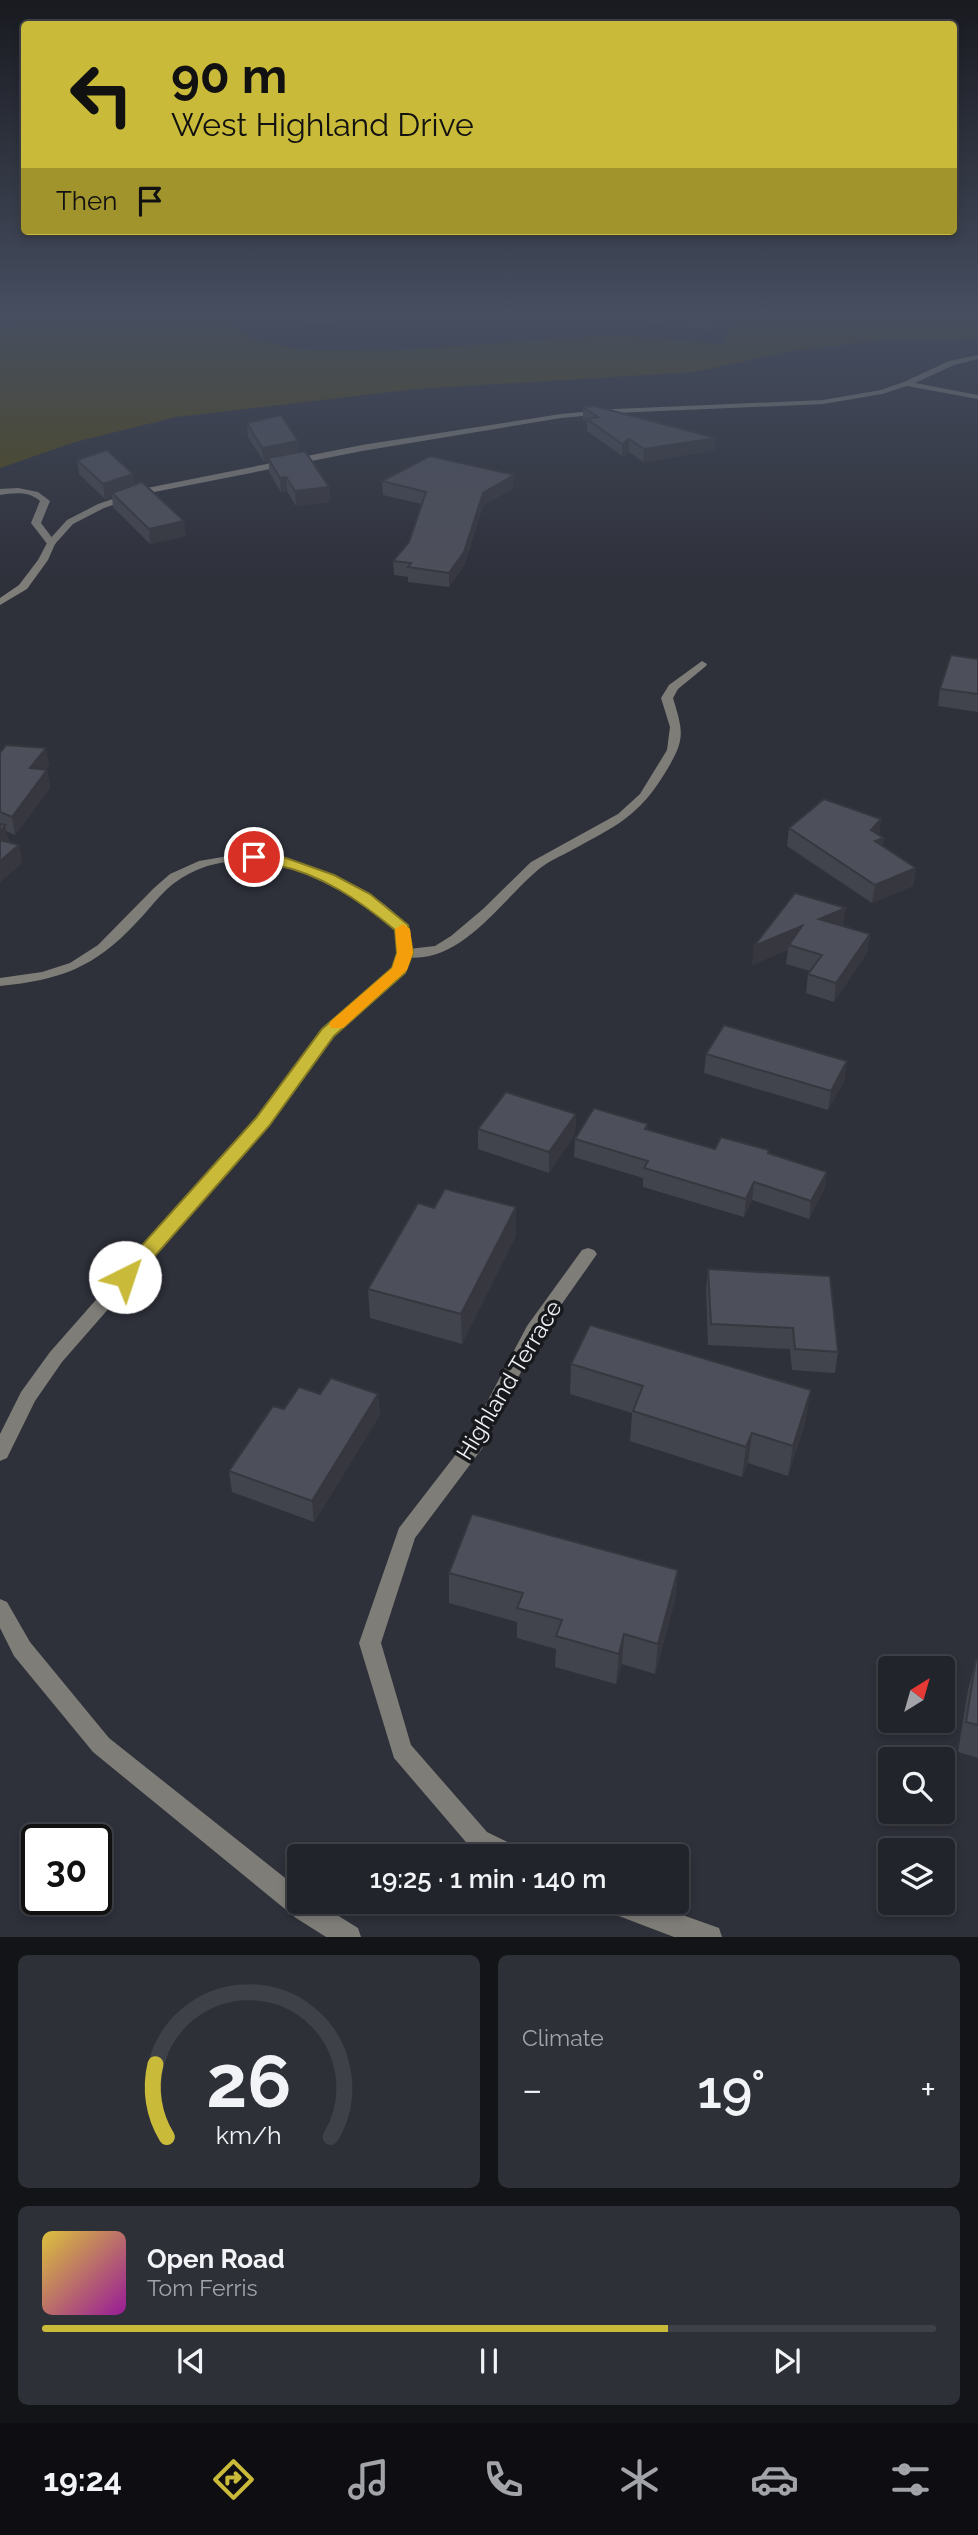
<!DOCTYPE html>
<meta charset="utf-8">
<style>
:root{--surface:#22242c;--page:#2e3038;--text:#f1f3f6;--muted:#a2a4a9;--line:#3f4148;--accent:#caba39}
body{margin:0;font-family:Raleway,sans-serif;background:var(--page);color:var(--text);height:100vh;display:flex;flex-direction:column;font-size:26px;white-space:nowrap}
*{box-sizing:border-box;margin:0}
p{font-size:23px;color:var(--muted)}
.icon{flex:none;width:38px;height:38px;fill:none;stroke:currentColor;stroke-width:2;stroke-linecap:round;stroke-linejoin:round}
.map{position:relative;height:1937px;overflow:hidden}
.side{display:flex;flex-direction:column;gap:18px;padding:18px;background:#131418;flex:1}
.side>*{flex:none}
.banner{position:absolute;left:21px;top:21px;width:936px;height:214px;border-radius:7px;box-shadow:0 4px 10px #0003,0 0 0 2px var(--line);background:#caba39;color:#111;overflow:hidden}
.needle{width:46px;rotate:37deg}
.tools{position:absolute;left:878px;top:1656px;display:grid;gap:14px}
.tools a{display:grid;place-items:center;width:77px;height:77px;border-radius:7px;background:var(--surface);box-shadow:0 4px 10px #0003,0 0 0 2px var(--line);font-size:35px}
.speed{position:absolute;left:21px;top:1824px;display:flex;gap:14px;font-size:35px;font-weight:700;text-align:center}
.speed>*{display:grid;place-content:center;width:91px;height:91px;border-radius:50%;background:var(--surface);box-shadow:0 4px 10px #0003,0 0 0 2px var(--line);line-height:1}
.speed .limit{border:4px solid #111;border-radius:10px;background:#fff;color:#111}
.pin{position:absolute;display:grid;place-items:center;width:60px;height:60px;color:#fff;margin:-30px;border:4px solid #fff;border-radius:50%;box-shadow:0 2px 7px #0007}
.me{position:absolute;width:77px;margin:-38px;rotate:41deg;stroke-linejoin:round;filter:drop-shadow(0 0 5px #0008)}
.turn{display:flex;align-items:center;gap:24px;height:147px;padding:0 35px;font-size:32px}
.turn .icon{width:91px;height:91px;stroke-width:2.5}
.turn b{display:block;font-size:49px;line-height:60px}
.then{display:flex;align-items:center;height:66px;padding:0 35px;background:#0003;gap:14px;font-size:26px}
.big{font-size:52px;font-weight:600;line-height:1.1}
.side .tile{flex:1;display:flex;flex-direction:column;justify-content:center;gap:10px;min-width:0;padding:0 24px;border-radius:10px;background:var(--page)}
.side .dial{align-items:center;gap:0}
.dial svg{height:182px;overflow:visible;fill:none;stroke:var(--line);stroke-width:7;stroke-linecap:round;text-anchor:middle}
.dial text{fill:var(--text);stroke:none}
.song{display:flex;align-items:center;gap:21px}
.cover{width:84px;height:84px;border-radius:10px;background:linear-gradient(135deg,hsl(50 70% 55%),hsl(300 70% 35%))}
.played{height:7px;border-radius:4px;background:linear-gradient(90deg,var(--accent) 70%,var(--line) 70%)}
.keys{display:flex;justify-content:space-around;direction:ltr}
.heat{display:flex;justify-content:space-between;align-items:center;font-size:38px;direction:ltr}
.side .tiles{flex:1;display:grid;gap:18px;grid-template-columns:1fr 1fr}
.tile:last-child{grid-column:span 2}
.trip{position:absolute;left:287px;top:1844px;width:402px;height:70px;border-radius:7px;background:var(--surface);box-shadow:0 4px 10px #0003,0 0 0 2px var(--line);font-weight:600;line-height:70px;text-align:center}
.dock{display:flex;height:112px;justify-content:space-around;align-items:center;background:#0e0e12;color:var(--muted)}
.dock .icon{width:49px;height:49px}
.dock .active{color:var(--accent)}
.dock b{font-size:32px;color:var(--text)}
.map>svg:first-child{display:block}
</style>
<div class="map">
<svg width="978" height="1937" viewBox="0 0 978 1937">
<rect width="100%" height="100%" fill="#2e303a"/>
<path fill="#4e4716" d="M 879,314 L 978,317 L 978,338 L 880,340 L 785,352 L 695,372 L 416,389 L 176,417 L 75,442 L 0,468 L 0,326 L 59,319 L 230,323 L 255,340 L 303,350 L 389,351 L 613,335 L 723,344 L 736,320 Z"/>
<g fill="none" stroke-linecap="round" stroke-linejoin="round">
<g fill="#7e7d78" fill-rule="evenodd">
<path d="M 18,488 L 38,492 L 50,501 L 41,523 L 56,543 L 54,545 L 48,545 L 31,523 L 40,501 C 28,491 15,493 0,495 L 0,489 Z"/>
<path d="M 702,661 L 707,664 L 706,666 L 678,689 L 673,698 C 684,734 685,740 665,773 C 638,817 616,826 572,850 C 561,856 549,861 539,869 C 500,901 459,969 400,956 L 398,953 L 400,950 L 435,946 L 451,936 L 483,909 L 531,862 L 618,814 L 640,794 L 667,750 L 670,727 L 661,698 L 669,685 Z"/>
</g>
<g fill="#7e7d78" fill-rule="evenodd">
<path d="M 978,355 L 978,359 L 954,365 L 915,383 L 978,395 L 978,399 L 907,386 L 882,394 L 823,404 L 615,413 L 561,418 L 362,451 L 144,494 L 104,508 L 73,524 L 55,544 L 48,560 L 27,589 L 0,605 L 0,598 L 19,585 L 38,560 L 48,541 L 67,520 L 98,504 L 142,489 L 362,445 L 561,414 L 615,409 L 823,400 L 881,390 L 904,382 L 949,361 Z"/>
<path d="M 234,855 C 296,856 369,880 410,929 L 412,953 L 404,973 L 333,1036 L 268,1126 L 62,1362 L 35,1401 L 7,1458 L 0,1461 L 0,1434 L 21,1392 L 50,1352 L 256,1118 L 323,1030 L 393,968 L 398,953 L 396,930 C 339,882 244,830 173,884 C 159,895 149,910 136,923 C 94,968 60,980 0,986 L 0,978 L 42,972 L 70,963 L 98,945 L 154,888 L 170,874 L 199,861 Z"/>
<path d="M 588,1248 L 594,1250 L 597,1254 L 540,1335 L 481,1450 L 415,1538 L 381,1643 L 411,1745 L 487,1832 L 522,1849 L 526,1857 L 488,1857 L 471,1848 L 394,1758 L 359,1643 L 399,1528 L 467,1440 L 527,1326 L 582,1250 Z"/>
<path d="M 0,1599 L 7,1602 L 30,1642 L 109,1738 L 299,1889 L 299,1902 L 316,1902 L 358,1928 L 361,1937 L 326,1937 L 296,1918 L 93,1752 L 14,1656 L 0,1628 Z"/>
<path d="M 599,1902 L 646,1902 L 719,1928 L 722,1937 L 674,1937 L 603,1910 Z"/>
</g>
</g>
<g fill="#42444d">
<path d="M 298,312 L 372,312 L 361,323 L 355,322 L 350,327 L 299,323 Z"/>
<path d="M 615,312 L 715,312 L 715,330 L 676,325 L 673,328 L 623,316 Z"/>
<path d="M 583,407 L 715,450 L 643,462 L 629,452 L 622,456 L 587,431 L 587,422 L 583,419 Z"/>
<path d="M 247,423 L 299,452 L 329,487 L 330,502 L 296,506 L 287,491 L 281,492 L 269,472 L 269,461 L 264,462 L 248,437 Z"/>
<path d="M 77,460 L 135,485 L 186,536 L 150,544 L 113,507 L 112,496 L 105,499 L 79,474 Z"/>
<path d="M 382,481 L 513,488 L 483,506 L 464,566 L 449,587 L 408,582 L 408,577 L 394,575 L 393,561 L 409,542 L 422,504 L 383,495 Z"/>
<path d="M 978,659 L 978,712 L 938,706 L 940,689 Z"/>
<path d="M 46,748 L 49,766 L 45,770 L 47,770 L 50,788 L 15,835 L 6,831 L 9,842 L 19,845 L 22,863 L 0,882 L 0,753 Z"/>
<path d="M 881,819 L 879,835 L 882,846 L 916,868 L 913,886 L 872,903 L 787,846 L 789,828 Z"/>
<path d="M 843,927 L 870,934 L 867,953 L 834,1002 L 806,993 L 808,974 L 810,971 L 786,964 L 788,950 L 752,965 L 754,946 Z"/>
<path d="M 706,1054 L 847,1061 L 844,1081 L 828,1110 L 704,1073 Z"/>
<path d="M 576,1114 L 575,1134 L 549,1173 L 478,1149 L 478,1129 Z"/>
<path d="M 648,1124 L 647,1130 L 715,1149 L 769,1153 L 827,1172 L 824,1190 L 809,1219 L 752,1200 L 744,1217 L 643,1187 L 643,1178 L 574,1157 L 575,1139 Z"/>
<path d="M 434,1208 L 516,1236 L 462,1344 L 370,1318 L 368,1289 Z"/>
<path d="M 708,1269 L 838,1352 L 835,1373 L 792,1370 L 790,1349 L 708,1345 L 706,1290 Z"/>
<path d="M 571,1364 L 806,1420 L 788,1476 L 748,1463 L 742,1477 L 630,1441 L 632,1413 L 570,1394 Z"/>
<path d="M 320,1394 L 378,1394 L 380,1415 L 314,1522 L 232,1492 L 229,1471 L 284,1409 Z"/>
<path d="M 678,1570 L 675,1600 L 655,1674 L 622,1664 L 616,1684 L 555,1667 L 556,1649 L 517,1638 L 517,1622 L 449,1603 L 449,1573 Z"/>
<path d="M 976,1659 L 978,1660 L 978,1758 L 958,1752 L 968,1690 Z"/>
</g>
<g fill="#36373f">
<path d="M 353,312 L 354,312 L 355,322 L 350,327 L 349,315 Z"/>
<path d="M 360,312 L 372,312 L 361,323 Z"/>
<path d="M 677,314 L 676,325 L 673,328 L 673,317 Z"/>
<path d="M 716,438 L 715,450 L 643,462 L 644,449 Z"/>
<path d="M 629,439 L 629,452 L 622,456 L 622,444 Z"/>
<path d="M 298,441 L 299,455 L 268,458 L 269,461 L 264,462 L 262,448 Z"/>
<path d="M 133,474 L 135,489 L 112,493 L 112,496 L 105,499 L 103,484 Z"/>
<path d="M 514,475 L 513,488 L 483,506 L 464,566 L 449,587 L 449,573 L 483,493 Z"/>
<path d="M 286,477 L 287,491 L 281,492 L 280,478 Z"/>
<path d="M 329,487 L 330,502 L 296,506 L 295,491 Z"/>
<path d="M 184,521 L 186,536 L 150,544 L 149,529 Z"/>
<path d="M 46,748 L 49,766 L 33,786 L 30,768 Z"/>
<path d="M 47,770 L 50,788 L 15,835 L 12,817 Z"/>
<path d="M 881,819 L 879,837 L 884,838 L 881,856 L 871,830 Z"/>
<path d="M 5,825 L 9,843 L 0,855 L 0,832 Z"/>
<path d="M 19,845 L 22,863 L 0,882 L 0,861 Z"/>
<path d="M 916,868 L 913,886 L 872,903 L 875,885 Z"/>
<path d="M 846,908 L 843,927 L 819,919 Z"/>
<path d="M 802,926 L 789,945 L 788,950 L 752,965 L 754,946 Z"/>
<path d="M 870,934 L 867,953 L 834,1002 L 836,983 Z"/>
<path d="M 847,1061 L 844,1081 L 828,1110 L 831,1091 Z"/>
<path d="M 576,1114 L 575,1134 L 549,1173 L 549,1152 Z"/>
<path d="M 827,1172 L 824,1190 L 809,1219 L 811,1201 Z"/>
<path d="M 754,1182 L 752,1200 L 744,1217 L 746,1199 Z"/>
<path d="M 516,1207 L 516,1236 L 462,1344 L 461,1314 Z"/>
<path d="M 811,1390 L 806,1420 L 788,1476 L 793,1446 Z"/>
<path d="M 378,1394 L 380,1415 L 314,1522 L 312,1501 Z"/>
<path d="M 752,1433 L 748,1463 L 742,1477 L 746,1447 Z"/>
<path d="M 678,1570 L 675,1600 L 655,1674 L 658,1644 Z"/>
<path d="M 624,1634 L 622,1664 L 616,1684 L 619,1654 Z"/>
</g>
<g fill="#4d4f5a" stroke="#36373f" stroke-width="2">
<path d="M 311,312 L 353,312 L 349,315 Z"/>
<path d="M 653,312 L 715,312 L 716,318 L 677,314 L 673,317 Z"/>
<path d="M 594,406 L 716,438 L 644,449 L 629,439 L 622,444 L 587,419 L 598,417 L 583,407 Z"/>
<path d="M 281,415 L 298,441 L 262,448 L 247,423 Z"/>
<path d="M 107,450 L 133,474 L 103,484 L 77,460 Z"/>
<path d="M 305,451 L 329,487 L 295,491 L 286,477 L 280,478 L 268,458 Z"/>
<path d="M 430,456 L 514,475 L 483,493 L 464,552 L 449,573 L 408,567 L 411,563 L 393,561 L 409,542 L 426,492 L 382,481 Z"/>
<path d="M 142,482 L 184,521 L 149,529 L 112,493 Z"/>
<path d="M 951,655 L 978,659 L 978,694 L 940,689 Z"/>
<path d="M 6,745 L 46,748 L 30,768 L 47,770 L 12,817 L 0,812 L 0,753 Z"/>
<path d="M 824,799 L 881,819 L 871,830 L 884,838 L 875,841 L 916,868 L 875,885 L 789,828 Z"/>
<path d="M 0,824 L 5,825 L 0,832 Z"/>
<path d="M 0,840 L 19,845 L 0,861 Z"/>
<path d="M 795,893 L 846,908 L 819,919 L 870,934 L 836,983 L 808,974 L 822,955 L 789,945 L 802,926 L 754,946 Z"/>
<path d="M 724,1025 L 847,1061 L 831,1091 L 706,1054 Z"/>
<path d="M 506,1092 L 576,1114 L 549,1152 L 478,1129 Z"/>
<path d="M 594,1108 L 648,1124 L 645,1129 L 715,1149 L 721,1137 L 769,1150 L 768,1153 L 827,1172 L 811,1201 L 754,1182 L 746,1199 L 644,1168 L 648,1161 L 575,1139 Z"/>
<path d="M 445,1189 L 516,1207 L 461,1314 L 368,1289 L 418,1203 L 434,1208 Z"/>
<path d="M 708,1269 L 830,1276 L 838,1352 L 795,1349 L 793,1328 L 711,1324 Z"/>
<path d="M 590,1325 L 811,1390 L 793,1446 L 752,1433 L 746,1447 L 633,1411 L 643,1386 L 571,1364 Z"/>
<path d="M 331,1378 L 378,1394 L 312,1501 L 229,1471 L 273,1406 L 284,1409 L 299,1387 L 320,1394 Z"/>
<path d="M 472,1514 L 678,1570 L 658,1644 L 624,1634 L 619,1654 L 556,1636 L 562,1620 L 517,1608 L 523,1593 L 449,1573 Z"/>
<path d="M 976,1659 L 978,1660 L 978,1725 L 966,1722 Z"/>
</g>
<linearGradient id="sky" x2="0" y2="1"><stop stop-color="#191a20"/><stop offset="0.54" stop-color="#464e60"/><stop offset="1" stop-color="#464e60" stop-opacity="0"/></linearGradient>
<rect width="978" height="583" fill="url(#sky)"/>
<path fill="#caba39" stroke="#837925" stroke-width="2" d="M 254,853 L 286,858 L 334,875 L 370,894 L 408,925 L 413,953 L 405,973 L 334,1036 L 269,1126 L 132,1282 L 118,1282 L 115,1277 L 118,1272 L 256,1118 L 322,1029 L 392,968 L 397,953 L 395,930 C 360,901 322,874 276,865 C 267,863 258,862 249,860 L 247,857 Z"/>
<path fill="#f59e0b" d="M 403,924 L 410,929 L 413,953 L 407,970 L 343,1028 L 331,1028 L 329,1024 L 331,1021 L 392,968 L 397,953 L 395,929 Z"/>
<g text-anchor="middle" stroke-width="7" stroke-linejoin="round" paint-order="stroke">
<g font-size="23" fill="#eef0f6" stroke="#18191d">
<text transform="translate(509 1380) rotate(-59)" y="8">Highland Terrace</text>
</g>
</g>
</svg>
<div class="tools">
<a><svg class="needle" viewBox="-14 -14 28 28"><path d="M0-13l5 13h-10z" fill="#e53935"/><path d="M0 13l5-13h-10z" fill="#a2a4a9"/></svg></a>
<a><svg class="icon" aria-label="search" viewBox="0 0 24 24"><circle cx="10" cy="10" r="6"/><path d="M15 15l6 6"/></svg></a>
<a><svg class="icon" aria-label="layers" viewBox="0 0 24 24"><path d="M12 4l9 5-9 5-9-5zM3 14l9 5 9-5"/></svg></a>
</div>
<div class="speed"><div class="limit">30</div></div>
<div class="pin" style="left:254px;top:857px;background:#d93025"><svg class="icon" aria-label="arrive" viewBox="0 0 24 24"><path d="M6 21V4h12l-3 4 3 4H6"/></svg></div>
<svg class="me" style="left:125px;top:1277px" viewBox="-20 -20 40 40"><circle r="19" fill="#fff"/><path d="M0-13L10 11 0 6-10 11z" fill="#caba39"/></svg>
<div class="trip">19:25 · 1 min · 140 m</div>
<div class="banner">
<div class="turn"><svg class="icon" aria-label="left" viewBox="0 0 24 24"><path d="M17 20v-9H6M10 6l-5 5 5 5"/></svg><div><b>90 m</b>West Highland Drive</div></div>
<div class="then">Then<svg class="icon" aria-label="arrive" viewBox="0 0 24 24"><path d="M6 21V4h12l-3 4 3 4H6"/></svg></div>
</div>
</div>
<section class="side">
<div class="tiles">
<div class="tile dial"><svg viewBox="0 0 100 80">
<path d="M14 69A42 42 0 1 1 86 69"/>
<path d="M14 69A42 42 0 0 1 9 37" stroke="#caba39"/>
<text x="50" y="56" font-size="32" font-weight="700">26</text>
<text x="50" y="72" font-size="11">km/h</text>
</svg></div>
<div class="tile"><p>Climate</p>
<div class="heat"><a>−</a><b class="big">19°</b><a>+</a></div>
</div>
<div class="tile">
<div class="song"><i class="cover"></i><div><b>Open Road</b><p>Tom Ferris</p></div></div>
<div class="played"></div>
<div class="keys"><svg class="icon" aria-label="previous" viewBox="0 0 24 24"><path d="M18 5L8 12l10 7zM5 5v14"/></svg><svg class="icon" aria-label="pause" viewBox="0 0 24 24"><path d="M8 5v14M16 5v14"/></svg><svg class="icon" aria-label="next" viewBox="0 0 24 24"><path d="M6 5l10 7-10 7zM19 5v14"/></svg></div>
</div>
</div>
</section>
<nav class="dock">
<b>19:24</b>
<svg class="icon active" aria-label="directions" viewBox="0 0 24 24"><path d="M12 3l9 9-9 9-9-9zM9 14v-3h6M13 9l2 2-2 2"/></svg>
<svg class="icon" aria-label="music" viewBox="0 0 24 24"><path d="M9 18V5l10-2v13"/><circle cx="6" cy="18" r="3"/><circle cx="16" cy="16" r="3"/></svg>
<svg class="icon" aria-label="phone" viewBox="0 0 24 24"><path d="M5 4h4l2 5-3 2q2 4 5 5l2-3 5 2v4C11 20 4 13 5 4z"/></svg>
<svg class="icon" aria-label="climate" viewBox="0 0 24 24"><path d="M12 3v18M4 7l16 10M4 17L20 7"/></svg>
<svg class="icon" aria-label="car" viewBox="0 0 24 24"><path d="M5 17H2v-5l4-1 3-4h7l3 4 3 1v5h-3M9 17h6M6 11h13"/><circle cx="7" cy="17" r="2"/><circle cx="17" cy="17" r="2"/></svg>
<svg class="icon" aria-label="filters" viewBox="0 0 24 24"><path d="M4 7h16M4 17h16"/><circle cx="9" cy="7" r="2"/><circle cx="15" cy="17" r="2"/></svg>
</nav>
